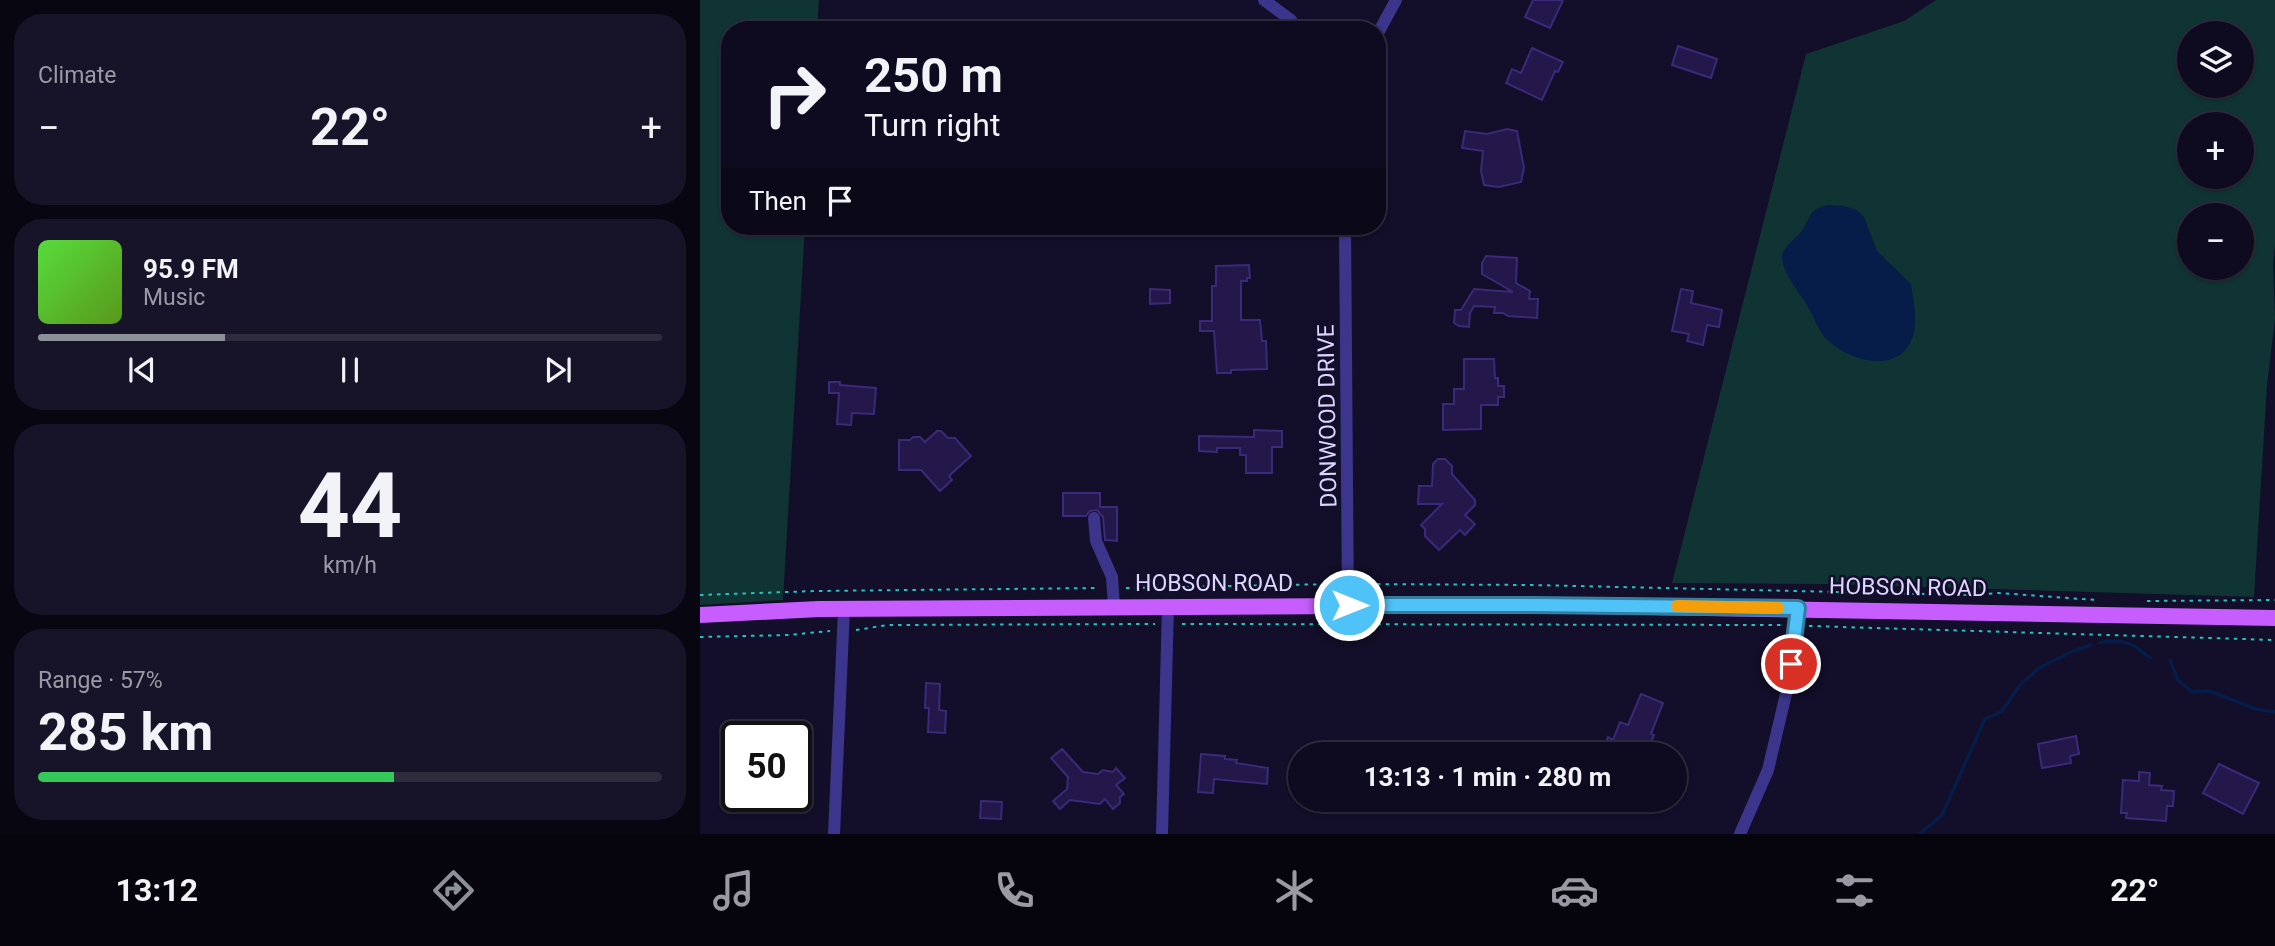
<!DOCTYPE html>
<meta charset="utf-8">
<style>
:root{--surface:#0e0a1f;--page:#171328;--text:#f1f3f6;--muted:#9b9aa4;--line:#2e2b3d;--accent:#8c9099}
body{margin:0;font-family:Roboto,sans-serif;background:var(--page);color:var(--text);height:100vh;display:flex;flex-direction:column;font-size:26px;white-space:nowrap}
*{box-sizing:border-box;margin:0}
p{font-size:23px;color:var(--muted)}
.icon{flex:none;width:38px;height:38px;fill:none;stroke:currentColor;stroke-width:2;stroke-linecap:round;stroke-linejoin:round}
.map{position:relative;flex:1;overflow:hidden}
.sheet{display:flex;flex-direction:column;gap:14px;padding:14px;background:#080611;width:700px}
.sheet>*{flex:none}
.banner{position:absolute;left:21px;top:21px;width:665px;height:214px;border-radius:28px;box-shadow:0 2px 5px #0004,0 0 0 2px var(--line);background:#0e0a1f;color:var(--text);overflow:hidden}
.fabs{position:absolute;left:1477px;top:21px;display:grid;gap:14px}
.fabs a{display:grid;place-items:center;width:77px;height:77px;border-radius:50%;background:var(--surface);box-shadow:0 2px 5px #0004,0 0 0 2px var(--line);font-size:35px}
.speed{position:absolute;left:21px;top:721px;display:flex;gap:14px;font-size:35px;font-weight:700;text-align:center}
.speed>*{display:grid;place-content:center;width:91px;height:91px;border-radius:50%;background:var(--surface);box-shadow:0 2px 5px #0004,0 0 0 2px var(--line);line-height:1}
.speed .limit{border:4px solid #111;border-radius:10px;background:#fff;color:#111}
.pin{position:absolute;display:grid;place-items:center;width:60px;height:60px;color:#fff;margin:-30px;border:4px solid #fff;border-radius:50%;box-shadow:0 2px 7px #0007}
.me{position:absolute;width:77px;margin:-38px;rotate:90deg;stroke-linejoin:round;filter:drop-shadow(0 0 5px #0008)}
.turn{display:flex;align-items:center;gap:24px;height:147px;padding:0 28px;font-size:32px}
.turn .icon{width:91px;height:91px;stroke-width:2.5}
.turn b{display:block;font-size:49px;line-height:60px}
.then{display:flex;align-items:center;height:66px;padding:0 28px;background:#0003;gap:14px;font-size:26px}
.big{font-size:52px;font-weight:700;line-height:1.1}
.sheet .tile{flex:1;display:flex;flex-direction:column;justify-content:center;gap:10px;min-width:0;padding:0 24px;border-radius:28px;background:var(--page)}
.sheet .dial{align-items:center;gap:0}
.dial b{font-size:91px;line-height:1}
.song{display:flex;align-items:center;gap:21px}
.cover{width:84px;height:84px;border-radius:10px;background:linear-gradient(135deg,hsl(110 70% 55%),hsl(90 70% 35%))}
.played{height:7px;border-radius:4px;background:linear-gradient(90deg,var(--accent) 30%,var(--line) 30%)}
.keys{display:flex;justify-content:space-around;direction:ltr}
.heat{display:flex;justify-content:space-between;align-items:center;font-size:38px;direction:ltr}
.charge{height:10px;border-radius:5px;background:linear-gradient(90deg,#34c759 57%,var(--line) 0)}
.trip{position:absolute;left:588px;top:742px;width:399px;height:70px;border-radius:35px;background:var(--surface);box-shadow:0 2px 5px #0004,0 0 0 2px var(--line);font-weight:700;line-height:70px;text-align:center}
.tabs{display:flex;height:112px;justify-content:space-around;align-items:center;background:#06040c;color:var(--muted)}
.tabs .icon{width:49px;height:49px}
.tabs .active{color:var(--accent)}
.tabs b{font-size:32px;color:var(--text)}
main{display:flex;flex:1;min-height:0}
.map>svg:first-child{display:block}
</style>
<main>
<section class="sheet">
<div class="tile"><p>Climate</p>
<div class="heat"><a>−</a><b class="big">22°</b><a>+</a></div>
</div>
<div class="tile">
<div class="song"><i class="cover"></i><div><b>95.9 FM</b><p>Music</p></div></div>
<div class="played"></div>
<div class="keys"><svg class="icon" aria-label="previous" viewBox="0 0 24 24"><path d="M18 5L8 12l10 7zM5 5v14"/></svg><svg class="icon" aria-label="pause" viewBox="0 0 24 24"><path d="M8 5v14M16 5v14"/></svg><svg class="icon" aria-label="next" viewBox="0 0 24 24"><path d="M6 5l10 7-10 7zM19 5v14"/></svg></div>
</div>
<div class="tile dial"><b>44</b><p>km/h</p></div>
<div class="tile"><p>Range · 57%</p><b class="big">285 km</b><div class="charge"></div></div>
</section>
<div class="map">
<svg width="1575" height="834" viewBox="0 0 1575 834">
<rect width="100%" height="100%" fill="#130e29"/>
<g fill="#103333" fill-rule="evenodd">
<path d="M 0,0 L 119,0 L 117,30 L 30,30 L 30,226 L 105,226 L 83,600 L 0,605 Z"/>
<path d="M 1236,0 L 1575,0 L 1575,245 L 1573,262 L 1575,318 L 1567,386 L 1554,597 L 1124,584 L 972,583 L 1106,54 L 1204,21 ZM 1489,33 L 1542,33 L 1542,86 L 1489,86 ZM 1489,124 L 1542,124 L 1542,177 L 1489,177 ZM 1489,215 L 1542,215 L 1542,268 L 1489,268 Z"/>
</g>
<path fill="#061d49" d="M 1128,205 L 1144,206 L 1157,210 L 1164,217 L 1177,251 L 1211,284 C 1213,299 1217,317 1214,332 C 1204,378 1145,362 1123,335 C 1116,325 1112,312 1105,302 C 1097,290 1084,274 1082,259 C 1081,246 1097,239 1103,229 C 1112,215 1109,209 1128,205 Z"/>
<g fill="none" stroke-linecap="round" stroke-linejoin="round">
<g stroke="#061d49" stroke-width="3.5">
<path d="M 1400,643 C 1409,639 1427,641 1436,647 C 1442,651 1444,655 1451,658"/>
<path d="M 1470,660 L 1478,680 L 1492,692 L 1509,691 L 1556,709 L 1575,712"/>
<path d="M 1220,834 L 1242,815 L 1285,719 L 1301,712 L 1320,685 L 1339,668 L 1371,652 L 1391,645"/>
</g>
</g>
<g fill="#24184b" stroke="#3b2979" stroke-width="2">
<path d="M 833,0 L 863,0 L 850,28 L 825,17 Z"/>
<path d="M 978,46 L 1017,59 L 1011,78 L 972,65 Z"/>
<path d="M 832,48 L 863,62 L 858,72 L 855,71 L 842,100 L 806,83 L 812,69 L 821,73 Z"/>
<path d="M 807,129 L 817,131 L 824,168 L 821,182 L 799,187 L 784,185 L 781,171 L 783,151 L 762,148 L 765,131 L 787,134 Z"/>
<path d="M 786,256 L 817,258 L 816,283 L 830,291 L 829,299 L 838,299 L 837,318 L 808,316 L 803,313 L 794,313 L 795,307 L 774,306 L 770,313 L 769,327 L 759,326 L 754,323 L 755,310 L 761,310 L 774,289 L 813,292 L 782,274 L 782,263 Z"/>
<path d="M 549,265 L 550,278 L 547,278 L 547,281 L 541,281 L 541,320 L 560,320 L 562,341 L 566,341 L 567,369 L 531,370 L 531,373 L 517,373 L 514,331 L 500,331 L 500,321 L 512,321 L 512,286 L 516,286 L 516,266 Z"/>
<path d="M 450,289 L 470,290 L 470,303 L 450,304 Z"/>
<path d="M 981,289 L 993,291 L 991,303 L 1022,310 L 1019,327 L 1007,325 L 1003,345 L 987,341 L 989,334 L 972,331 Z"/>
<path d="M 764,359 L 794,359 L 795,378 L 798,378 L 798,386 L 804,386 L 804,397 L 798,397 L 798,405 L 781,405 L 781,429 L 743,430 L 743,404 L 754,404 L 754,389 L 764,389 Z"/>
<path d="M 129,382 L 140,382 L 140,385 L 176,388 L 174,414 L 152,413 L 151,425 L 137,424 L 139,393 L 129,393 Z"/>
<path d="M 554,430 L 582,431 L 582,447 L 572,447 L 572,473 L 546,473 L 546,455 L 540,455 L 540,448 L 517,448 L 517,452 L 499,451 L 499,436 L 554,437 Z"/>
<path d="M 237,431 L 241,431 L 248,438 L 255,438 L 271,456 L 249,476 L 252,480 L 240,491 L 221,470 L 199,470 L 199,440 L 210,440 L 213,437 L 220,437 L 225,442 Z"/>
<path d="M 738,459 L 745,459 L 752,466 L 752,474 L 775,500 L 775,505 L 765,515 L 775,524 L 765,535 L 760,530 L 739,550 L 725,536 L 725,529 L 721,525 L 742,504 L 718,504 L 719,486 L 732,486 L 733,464 Z"/>
<path d="M 363,493 L 400,493 L 400,507 L 417,507 L 417,541 L 405,540 L 403,517 L 397,510 L 390,511 L 386,516 L 363,516 Z"/>
<path d="M 226,683 L 240,684 L 239,710 L 246,711 L 245,733 L 228,732 L 229,708 L 225,708 Z"/>
<path d="M 941,694 L 963,703 L 951,734 L 954,735 L 947,752 L 936,748 L 933,754 L 907,754 L 902,752 L 908,737 L 913,740 L 920,722 L 928,725 Z"/>
<rect x="28" y="723" width="44" height="14"/>
<path d="M 1376,736 L 1379,754 L 1370,756 L 1371,763 L 1342,768 L 1338,744 Z"/>
<path d="M 362,749 L 383,772 L 398,774 L 403,770 L 413,772 L 416,768 L 425,778 L 416,785 L 424,794 L 420,797 L 420,803 L 413,809 L 405,799 L 400,804 L 370,800 L 360,809 L 353,801 L 367,789 L 368,777 L 351,758 Z"/>
<path d="M 501,754 L 525,756 L 525,759 L 537,760 L 536,763 L 568,768 L 567,784 L 514,779 L 513,793 L 498,792 Z"/>
<path d="M 1519,764 L 1559,783 L 1543,814 L 1503,793 Z"/>
<path d="M 1439,772 L 1450,773 L 1449,785 L 1462,786 L 1461,790 L 1474,791 L 1473,806 L 1467,806 L 1466,821 L 1426,818 L 1427,813 L 1421,813 L 1423,780 L 1439,781 Z"/>
<path d="M 281,801 L 302,802 L 301,819 L 280,818 Z"/>
</g>
<g fill="none" stroke-linecap="round" stroke-linejoin="round">
<g stroke="#26c2be" stroke-width="2" stroke-dasharray="3.5 5" stroke-linecap="butt">
<path d="M 660,584 L 832,585 L 1271,595 L 1299,593 L 1396,600"/>
<path d="M 426,588 L 637,584"/>
<path d="M 0,595 L 116,591 L 399,588"/>
<path d="M 1447,601 L 1575,600"/>
<path d="M 482,624 L 1081,625"/>
<path d="M 1109,626 L 1575,640"/>
<path d="M 156,630 L 188,625 L 455,624"/>
<path d="M 0,637 L 88,635 L 130,631"/>
</g>
<g stroke="#3b368b" stroke-width="12">
<path d="M 564,0 L 591,20 L 597,30"/>
<path d="M 677,35 L 696,0"/>
<path d="M 645,226 L 648,605"/>
<path d="M 394,518 L 396,541 L 412,577 L 414,607"/>
<path d="M 134,834 L 144,609"/>
<path d="M 462,834 L 468,606"/>
<path d="M 1040,834 L 1068,770 L 1089,681 L 1098,608"/>
</g>
<path stroke="#c75cff" stroke-width="16" d="M 0,615 L 119,609 L 832,605 L 1575,618"/>
</g>
<g fill="none" stroke-linecap="round" stroke-linejoin="round">
<defs>
<path id="route" d="M 649,605 L 832,605 L 1098,608 L 1091,664"/>
</defs>
<use href="#route" stroke="#337fa1" stroke-width="18"/>
<use href="#route" stroke="#4fc3f7" stroke-width="12"/>
<path stroke="#f59e0b" stroke-width="12" d="M 977,606 L 1078,608"/>
</g>
<g text-anchor="middle" stroke-width="5" stroke-linejoin="round" paint-order="stroke">
<g font-size="23" fill="#dcd5ff" stroke="#130e29">
<text transform="translate(627 416) rotate(-91)" y="8">DONWOOD DRIVE</text>
<text x="514" y="591">HOBSON ROAD</text>
<text transform="translate(1208 587) rotate(1)" y="8">HOBSON ROAD</text>
</g>
</g>
</svg>
<div class="fabs">
<a><svg class="icon" aria-label="layers" viewBox="0 0 24 24"><path d="M12 4l9 5-9 5-9-5zM3 14l9 5 9-5"/></svg></a>
<a>+</a>
<a>−</a>
</div>
<div class="speed"><div class="limit">50</div></div>
<div class="pin" style="left:1091px;top:664px;background:#d93025"><svg class="icon" aria-label="arrive" viewBox="0 0 24 24"><path d="M6 21V4h12l-3 4 3 4H6"/></svg></div>
<svg class="me" style="left:649px;top:605px" viewBox="-20 -20 40 40"><circle r="17" fill="#4fc3f7" stroke="#fff" stroke-width="3"/><path d="M0-11L8 9 0 5-8 9z" fill="#fff"/></svg>
<div class="trip">13:13 · 1 min · 280 m</div>
<div class="banner">
<div class="turn"><svg class="icon" aria-label="right" viewBox="0 0 24 24"><path d="M7 20v-9h11M14 6l5 5-5 5"/></svg><div><b>250 m</b>Turn right</div></div>
<div class="then">Then<svg class="icon" aria-label="arrive" viewBox="0 0 24 24"><path d="M6 21V4h12l-3 4 3 4H6"/></svg></div>
</div>
</div>
</main>
<nav class="tabs">
<b>13:12</b>
<svg class="icon active" aria-label="directions" viewBox="0 0 24 24"><path d="M12 3l9 9-9 9-9-9zM9 14v-3h6M13 9l2 2-2 2"/></svg>
<svg class="icon" aria-label="music" viewBox="0 0 24 24"><path d="M9 18V5l10-2v13"/><circle cx="6" cy="18" r="3"/><circle cx="16" cy="16" r="3"/></svg>
<svg class="icon" aria-label="phone" viewBox="0 0 24 24"><path d="M5 4h4l2 5-3 2q2 4 5 5l2-3 5 2v4C11 20 4 13 5 4z"/></svg>
<svg class="icon" aria-label="climate" viewBox="0 0 24 24"><path d="M12 3v18M4 7l16 10M4 17L20 7"/></svg>
<svg class="icon" aria-label="car" viewBox="0 0 24 24"><path d="M5 17H2v-5l4-1 3-4h7l3 4 3 1v5h-3M9 17h6M6 11h13"/><circle cx="7" cy="17" r="2"/><circle cx="17" cy="17" r="2"/></svg>
<svg class="icon" aria-label="filters" viewBox="0 0 24 24"><path d="M4 7h16M4 17h16"/><circle cx="9" cy="7" r="2"/><circle cx="15" cy="17" r="2"/></svg>
<b>22°</b>
</nav>
